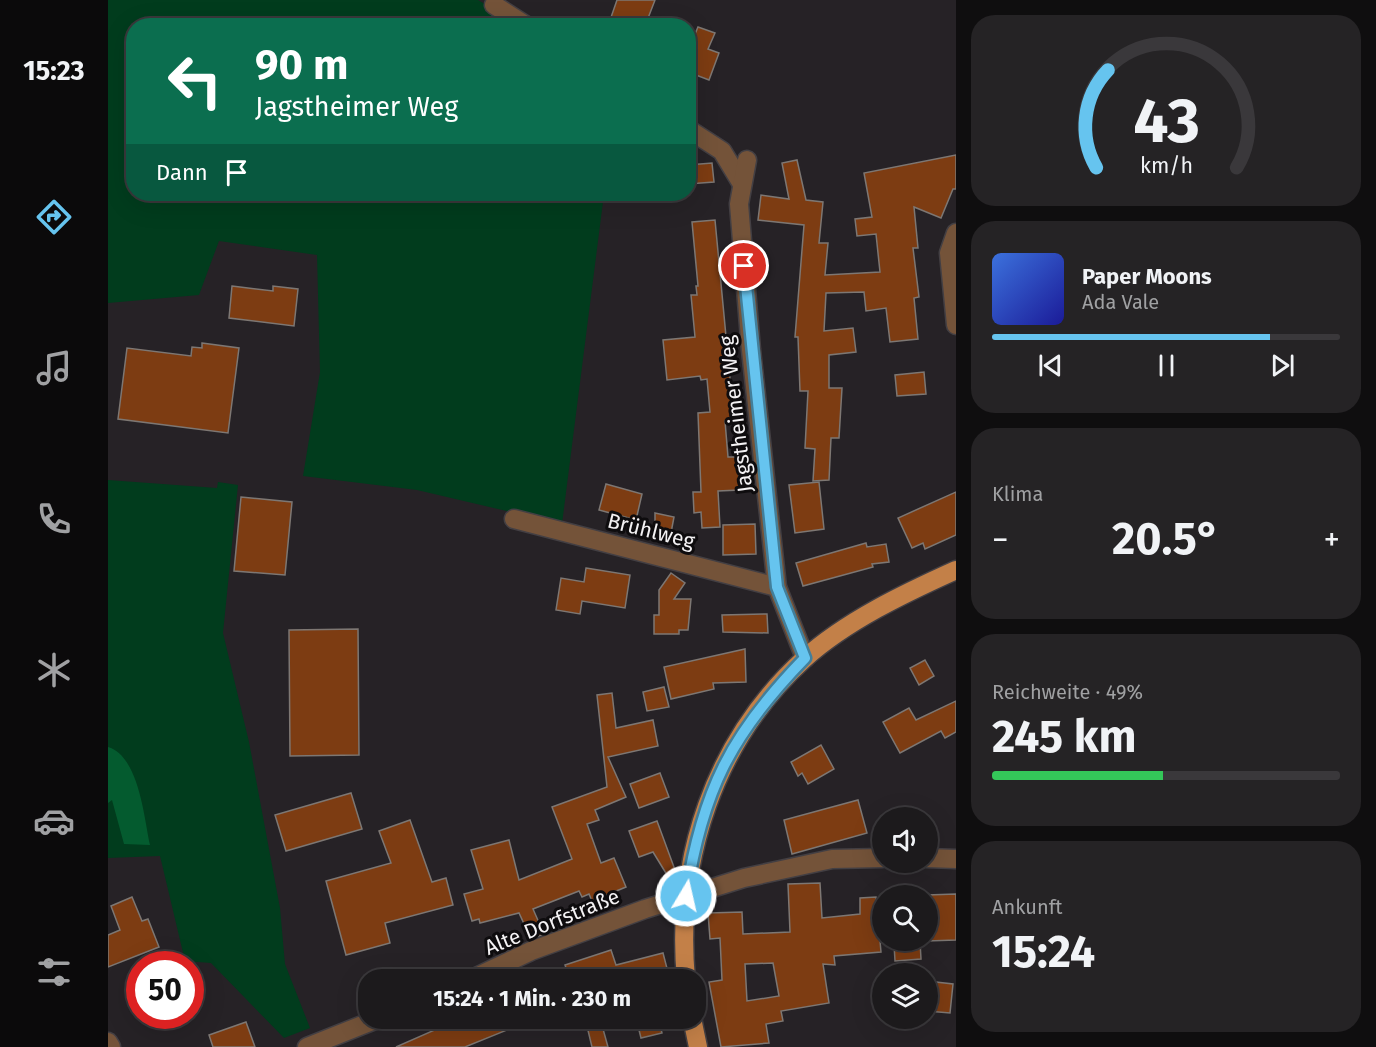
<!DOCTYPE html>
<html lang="de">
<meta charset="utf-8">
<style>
:root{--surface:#1c1a1c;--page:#252325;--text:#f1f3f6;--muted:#a0a1a3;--line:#3a383b;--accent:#66c4ef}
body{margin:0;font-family:"Fira Sans",sans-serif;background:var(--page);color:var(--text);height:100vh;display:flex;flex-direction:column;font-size:22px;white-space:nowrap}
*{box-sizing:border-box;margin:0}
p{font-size:20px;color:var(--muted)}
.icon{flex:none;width:33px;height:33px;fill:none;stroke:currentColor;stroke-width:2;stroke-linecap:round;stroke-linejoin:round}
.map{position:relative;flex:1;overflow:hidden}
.details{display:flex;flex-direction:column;gap:15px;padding:15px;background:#0f0e0f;width:420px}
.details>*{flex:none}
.guide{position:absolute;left:18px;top:18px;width:570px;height:183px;border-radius:24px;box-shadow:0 6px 24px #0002,0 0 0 2px var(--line);background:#0b6e4f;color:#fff;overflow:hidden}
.controls{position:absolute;left:764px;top:807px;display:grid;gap:12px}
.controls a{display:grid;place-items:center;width:66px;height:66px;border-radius:50%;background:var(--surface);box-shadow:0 6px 24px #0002,0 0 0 2px var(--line);font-size:30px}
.speed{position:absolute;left:18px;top:951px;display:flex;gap:12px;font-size:30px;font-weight:700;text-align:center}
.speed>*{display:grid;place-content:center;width:78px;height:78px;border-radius:50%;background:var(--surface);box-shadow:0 6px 24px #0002,0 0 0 2px var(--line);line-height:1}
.speed .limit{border:9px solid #d22;background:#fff;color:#111}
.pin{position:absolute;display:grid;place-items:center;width:51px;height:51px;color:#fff;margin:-26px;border:3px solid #fff;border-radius:50%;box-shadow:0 2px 6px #0007}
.me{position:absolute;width:66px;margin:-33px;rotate:9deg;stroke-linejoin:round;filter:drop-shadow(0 0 4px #0008)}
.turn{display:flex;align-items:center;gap:21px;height:126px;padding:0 30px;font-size:27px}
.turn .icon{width:78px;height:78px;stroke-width:2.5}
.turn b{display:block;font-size:42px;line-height:51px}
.then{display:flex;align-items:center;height:57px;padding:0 30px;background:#0003;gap:12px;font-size:22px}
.big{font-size:45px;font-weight:700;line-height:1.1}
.details .tile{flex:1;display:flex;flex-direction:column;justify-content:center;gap:9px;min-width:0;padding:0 21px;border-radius:24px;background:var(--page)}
.details .dial{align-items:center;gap:0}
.dial svg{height:156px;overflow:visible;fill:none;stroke:var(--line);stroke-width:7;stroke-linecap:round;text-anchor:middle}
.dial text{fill:var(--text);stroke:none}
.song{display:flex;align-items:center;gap:18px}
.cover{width:72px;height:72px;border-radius:9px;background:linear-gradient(135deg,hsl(220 70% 55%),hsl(240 70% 35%))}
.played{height:6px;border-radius:3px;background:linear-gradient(90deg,var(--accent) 80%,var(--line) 80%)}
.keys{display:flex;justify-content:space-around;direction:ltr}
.heat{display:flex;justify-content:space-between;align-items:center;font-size:33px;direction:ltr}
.charge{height:9px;border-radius:4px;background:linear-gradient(90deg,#34c759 49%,var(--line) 0)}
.trip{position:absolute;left:250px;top:969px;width:348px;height:60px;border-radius:24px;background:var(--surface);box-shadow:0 6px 24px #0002,0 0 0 2px var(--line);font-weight:700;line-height:60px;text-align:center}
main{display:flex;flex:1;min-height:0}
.tab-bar{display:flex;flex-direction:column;width:108px;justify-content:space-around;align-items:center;background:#0b0a0b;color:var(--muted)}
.tab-bar .icon{width:42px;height:42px}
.tab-bar .selected{color:var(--accent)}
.tab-bar b{font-size:27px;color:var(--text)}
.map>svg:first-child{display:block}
</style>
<main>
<nav class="tab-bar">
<b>15:23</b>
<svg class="icon selected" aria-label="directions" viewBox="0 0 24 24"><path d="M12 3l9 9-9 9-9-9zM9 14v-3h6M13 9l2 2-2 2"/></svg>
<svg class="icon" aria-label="music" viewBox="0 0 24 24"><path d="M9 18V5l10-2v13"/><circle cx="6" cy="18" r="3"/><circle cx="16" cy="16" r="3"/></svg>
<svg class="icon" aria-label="phone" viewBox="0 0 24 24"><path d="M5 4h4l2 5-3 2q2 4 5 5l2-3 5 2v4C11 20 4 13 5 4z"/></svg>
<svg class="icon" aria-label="climate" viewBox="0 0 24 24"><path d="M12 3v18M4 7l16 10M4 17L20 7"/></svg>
<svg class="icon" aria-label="car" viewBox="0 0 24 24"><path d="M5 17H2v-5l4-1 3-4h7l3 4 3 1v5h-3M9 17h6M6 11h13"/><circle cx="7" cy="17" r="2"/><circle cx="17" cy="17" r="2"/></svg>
<svg class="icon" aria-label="filters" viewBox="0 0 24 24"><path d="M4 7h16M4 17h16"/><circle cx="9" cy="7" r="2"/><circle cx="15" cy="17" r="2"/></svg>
</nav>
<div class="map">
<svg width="848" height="1047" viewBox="0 0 848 1047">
<rect width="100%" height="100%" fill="#262226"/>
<g fill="#013c1d">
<path d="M 0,0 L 370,0 L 412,25 L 26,26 L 26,194 L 496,194 L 454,524 L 309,490 L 195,476 L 212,372 L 209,255 L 111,241 L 91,295 L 0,303 Z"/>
<path d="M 0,480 L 109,488 L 110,482 L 130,485 L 115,633 L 141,742 L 172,908 L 177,964 L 202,1028 L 176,1038 L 103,963 L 77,961 L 52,856 L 0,858 Z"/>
</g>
<path fill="#045b2f" d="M 0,747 C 31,756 36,818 42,845 L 16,844 L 4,800 L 0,803 Z"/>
<g fill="#7d3c12" stroke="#7d7773" stroke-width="1.5" fill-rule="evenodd">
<path d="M 509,0 L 547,0 L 537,26 L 500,26 Z"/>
<path d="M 590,27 L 607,33 L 600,49 L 611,53 L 601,80 L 580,72 L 580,51 Z"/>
<path d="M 848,155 L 848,189 L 845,189 L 833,218 L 806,207 L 810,248 L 805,248 L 811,297 L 806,298 L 810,339 L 782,342 L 778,308 L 758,311 L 756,292 L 718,293 L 716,331 L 745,328 L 748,352 L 721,355 L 721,388 L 734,388 L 731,438 L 723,438 L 721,480 L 705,481 L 707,449 L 697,448 L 700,391 L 692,391 L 690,337 L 687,337 L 696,225 L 650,220 L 653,195 L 681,199 L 674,163 L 689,160 L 698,200 L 715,202 L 711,243 L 720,243 L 717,275 L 772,272 L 768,234 L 749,236 L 747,219 L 764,217 L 756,173 Z"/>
<path d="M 604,163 L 606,182 L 580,184 L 580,165 Z"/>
<path d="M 607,220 L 626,421 L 617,421 L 620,457 L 630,457 L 632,490 L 610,491 L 612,527 L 594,528 L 593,512 L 586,513 L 585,492 L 593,492 L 590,413 L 602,412 L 599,379 L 593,380 L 592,376 L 559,380 L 555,340 L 587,337 L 583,295 L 589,295 L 588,286 L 590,286 L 584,222 Z"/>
<path d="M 124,286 L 165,291 L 165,286 L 190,289 L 186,326 L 121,318 Z"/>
<path d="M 94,343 L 131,348 L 120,433 L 10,419 L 19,348 L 83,356 L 84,347 L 94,348 Z"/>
<path d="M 816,372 L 818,394 L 789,396 L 787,375 Z"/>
<path d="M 711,482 L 716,529 L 687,533 L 681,485 Z"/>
<path d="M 498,484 L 534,494 L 528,520 L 491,510 Z"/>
<path d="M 848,492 L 848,535 L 817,549 L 815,543 L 804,548 L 790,518 Z"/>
<path d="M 133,497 L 184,502 L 177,575 L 126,571 Z"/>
<path d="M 547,513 L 566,517 L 562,538 L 547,535 Z"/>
<path d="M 647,524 L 648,554 L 615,555 L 615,525 Z"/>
<path d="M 758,543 L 759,547 L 778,544 L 781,562 L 764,564 L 765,567 L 695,586 L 688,563 Z"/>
<path d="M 478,568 L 522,575 L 517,608 L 474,601 L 472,614 L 448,610 L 453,578 L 476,582 Z"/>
<path d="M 563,573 L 577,583 L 566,599 L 583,599 L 580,630 L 571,630 L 571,634 L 546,634 L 546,615 L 551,615 L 551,590 Z"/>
<path d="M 659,614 L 660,633 L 615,632 L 614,615 Z"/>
<path d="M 250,629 L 251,755 L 182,756 L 181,630 Z"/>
<path d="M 637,649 L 638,682 L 605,683 L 606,689 L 563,699 L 556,667 Z"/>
<path d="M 817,660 L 826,676 L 811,685 L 802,668 Z"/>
<path d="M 556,687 L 561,707 L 539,711 L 535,692 Z"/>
<path d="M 504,693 L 508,728 L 545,720 L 550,746 L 500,757 L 518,797 L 487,810 L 491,820 L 479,824 L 493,863 L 506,858 L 518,887 L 484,901 L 481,894 L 474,897 L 471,891 L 425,909 L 436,934 L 423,939 L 411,913 L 372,923 L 371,919 L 364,921 L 356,894 L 375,889 L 363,850 L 401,840 L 411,880 L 464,859 L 444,807 L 499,787 L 489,695 Z"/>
<path d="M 848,701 L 848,732 L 837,738 L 833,731 L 792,753 L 775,722 L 801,708 L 808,720 Z"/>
<path d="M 713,745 L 726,769 L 700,784 L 694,773 L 690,776 L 683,762 Z"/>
<path d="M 552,773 L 561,797 L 531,808 L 522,784 Z"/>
<path d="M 243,793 L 254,829 L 178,851 L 167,815 Z"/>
<path d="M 750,800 L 759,833 L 684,854 L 676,820 Z"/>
<path d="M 302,820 L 324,882 L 338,878 L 345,905 L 277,923 L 282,943 L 238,955 L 218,881 L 283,863 L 271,831 Z"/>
<path d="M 549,821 L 570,878 L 564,883 L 545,852 L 531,857 L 521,831 Z"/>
<path d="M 712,883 L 714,918 L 752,914 L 752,898 L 768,897 L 773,952 L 726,956 L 727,965 L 715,964 L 721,1003 L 673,1011 L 675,1021 L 658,1024 L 661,1043 L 613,1047 L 601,982 L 614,980 L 612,938 L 602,939 L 600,913 L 634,912 L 635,934 L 682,932 L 680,884 ZM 665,963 L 671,996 L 639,1001 L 637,964 Z"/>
<path d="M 848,894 L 848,940 L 819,941 L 819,895 Z"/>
<path d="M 24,897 L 34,921 L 40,919 L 51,947 L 0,967 L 0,935 L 12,930 L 3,906 Z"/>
<path d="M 812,941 L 813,959 L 787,961 L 786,944 Z"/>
<path d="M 503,950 L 508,965 L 555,953 L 562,980 L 462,980 L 457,965 Z"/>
<path d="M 819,981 L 845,984 L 842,1013 L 819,1011 Z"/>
<path d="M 343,1018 L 426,1018 L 426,1019 L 357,1047 L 288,1047 L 345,1022 Z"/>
<path d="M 477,1018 L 492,1018 L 500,1047 L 484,1047 Z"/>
<path d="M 528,1018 L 550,1018 L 554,1033 L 533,1038 Z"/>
<path d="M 138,1022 L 147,1047 L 105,1047 L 101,1035 Z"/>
</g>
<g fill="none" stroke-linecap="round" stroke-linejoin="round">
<defs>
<g id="minor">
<path d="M 386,5 L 419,26"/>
<path d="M 580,129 L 614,151 L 634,184"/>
<path d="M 639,160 L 631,204 L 643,350 L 669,587 L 697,658"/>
<path d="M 848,233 L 841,253 L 848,325"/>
<path d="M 406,519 L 669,587"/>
<path d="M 819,858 L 848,859"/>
<path d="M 362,980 L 423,951 L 537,909 L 636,878 L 724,859 L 774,858"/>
<path d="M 0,1042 L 3,1047"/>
<path d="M 199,1047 L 272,1018"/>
</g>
<g id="major">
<path d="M 578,980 C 567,860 606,741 696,659 C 738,621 797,593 848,570"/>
<path d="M 584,1018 L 590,1047"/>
</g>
</defs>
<use href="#minor" stroke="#433f43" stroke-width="21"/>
<use href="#major" stroke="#433f43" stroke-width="21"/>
<use href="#minor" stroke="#745339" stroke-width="18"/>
<use href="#major" stroke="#c38048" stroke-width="18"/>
</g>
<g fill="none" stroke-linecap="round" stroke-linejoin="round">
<defs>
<path id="route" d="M 578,896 C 594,791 623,734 697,658 L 669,587 L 636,266"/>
</defs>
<use href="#route" stroke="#427f9b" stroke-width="15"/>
<use href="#route" stroke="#66c4ef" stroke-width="10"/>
</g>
<g text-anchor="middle" stroke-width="6" stroke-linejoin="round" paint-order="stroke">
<g font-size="21" fill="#f4f2f4" stroke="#0e0c0e">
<text transform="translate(628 414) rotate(-97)" y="7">Jagstheimer Weg</text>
<text transform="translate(543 531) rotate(14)" y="7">Brühlweg</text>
<text transform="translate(444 922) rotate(-22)" y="7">Alte Dorfstraße</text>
</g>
</g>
</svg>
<div class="controls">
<a><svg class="icon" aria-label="sound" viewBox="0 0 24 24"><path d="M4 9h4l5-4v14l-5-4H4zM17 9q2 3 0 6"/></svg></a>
<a><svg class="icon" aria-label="search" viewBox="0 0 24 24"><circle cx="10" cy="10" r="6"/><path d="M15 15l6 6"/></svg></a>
<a><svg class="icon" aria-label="layers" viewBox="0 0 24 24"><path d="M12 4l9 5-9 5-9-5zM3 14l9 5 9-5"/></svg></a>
</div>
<div class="speed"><div class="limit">50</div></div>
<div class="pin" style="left:636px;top:266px;background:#d93025"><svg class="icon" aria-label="arrive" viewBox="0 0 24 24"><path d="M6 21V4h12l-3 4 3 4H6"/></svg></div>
<svg class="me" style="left:578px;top:896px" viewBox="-20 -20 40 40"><circle r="17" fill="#66c4ef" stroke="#fff" stroke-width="3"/><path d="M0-11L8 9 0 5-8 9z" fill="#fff"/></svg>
<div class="trip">15:24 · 1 Min. · 230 m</div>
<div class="guide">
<div class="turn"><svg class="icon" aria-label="left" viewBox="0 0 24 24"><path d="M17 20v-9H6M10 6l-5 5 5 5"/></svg><div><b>90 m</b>Jagstheimer Weg</div></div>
<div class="then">Dann<svg class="icon" aria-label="arrive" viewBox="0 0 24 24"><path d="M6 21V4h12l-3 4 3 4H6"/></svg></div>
</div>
</div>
<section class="details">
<div class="tile dial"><svg viewBox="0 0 100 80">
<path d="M14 69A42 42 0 1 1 86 69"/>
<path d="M14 69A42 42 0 0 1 20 19" stroke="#66c4ef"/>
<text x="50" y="56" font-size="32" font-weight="700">43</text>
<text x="50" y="72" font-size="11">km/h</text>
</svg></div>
<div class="tile">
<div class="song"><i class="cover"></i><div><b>Paper Moons</b><p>Ada Vale</p></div></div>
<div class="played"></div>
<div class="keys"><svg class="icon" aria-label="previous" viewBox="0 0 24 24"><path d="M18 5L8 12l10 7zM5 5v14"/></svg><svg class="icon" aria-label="pause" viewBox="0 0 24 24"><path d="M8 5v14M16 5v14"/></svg><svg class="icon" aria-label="next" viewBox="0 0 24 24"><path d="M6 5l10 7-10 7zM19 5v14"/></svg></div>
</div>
<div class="tile"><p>Klima</p>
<div class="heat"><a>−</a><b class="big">20.5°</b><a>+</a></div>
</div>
<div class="tile"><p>Reichweite · 49%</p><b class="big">245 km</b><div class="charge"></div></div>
<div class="tile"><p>Ankunft</p><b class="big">15:24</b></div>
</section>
</main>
